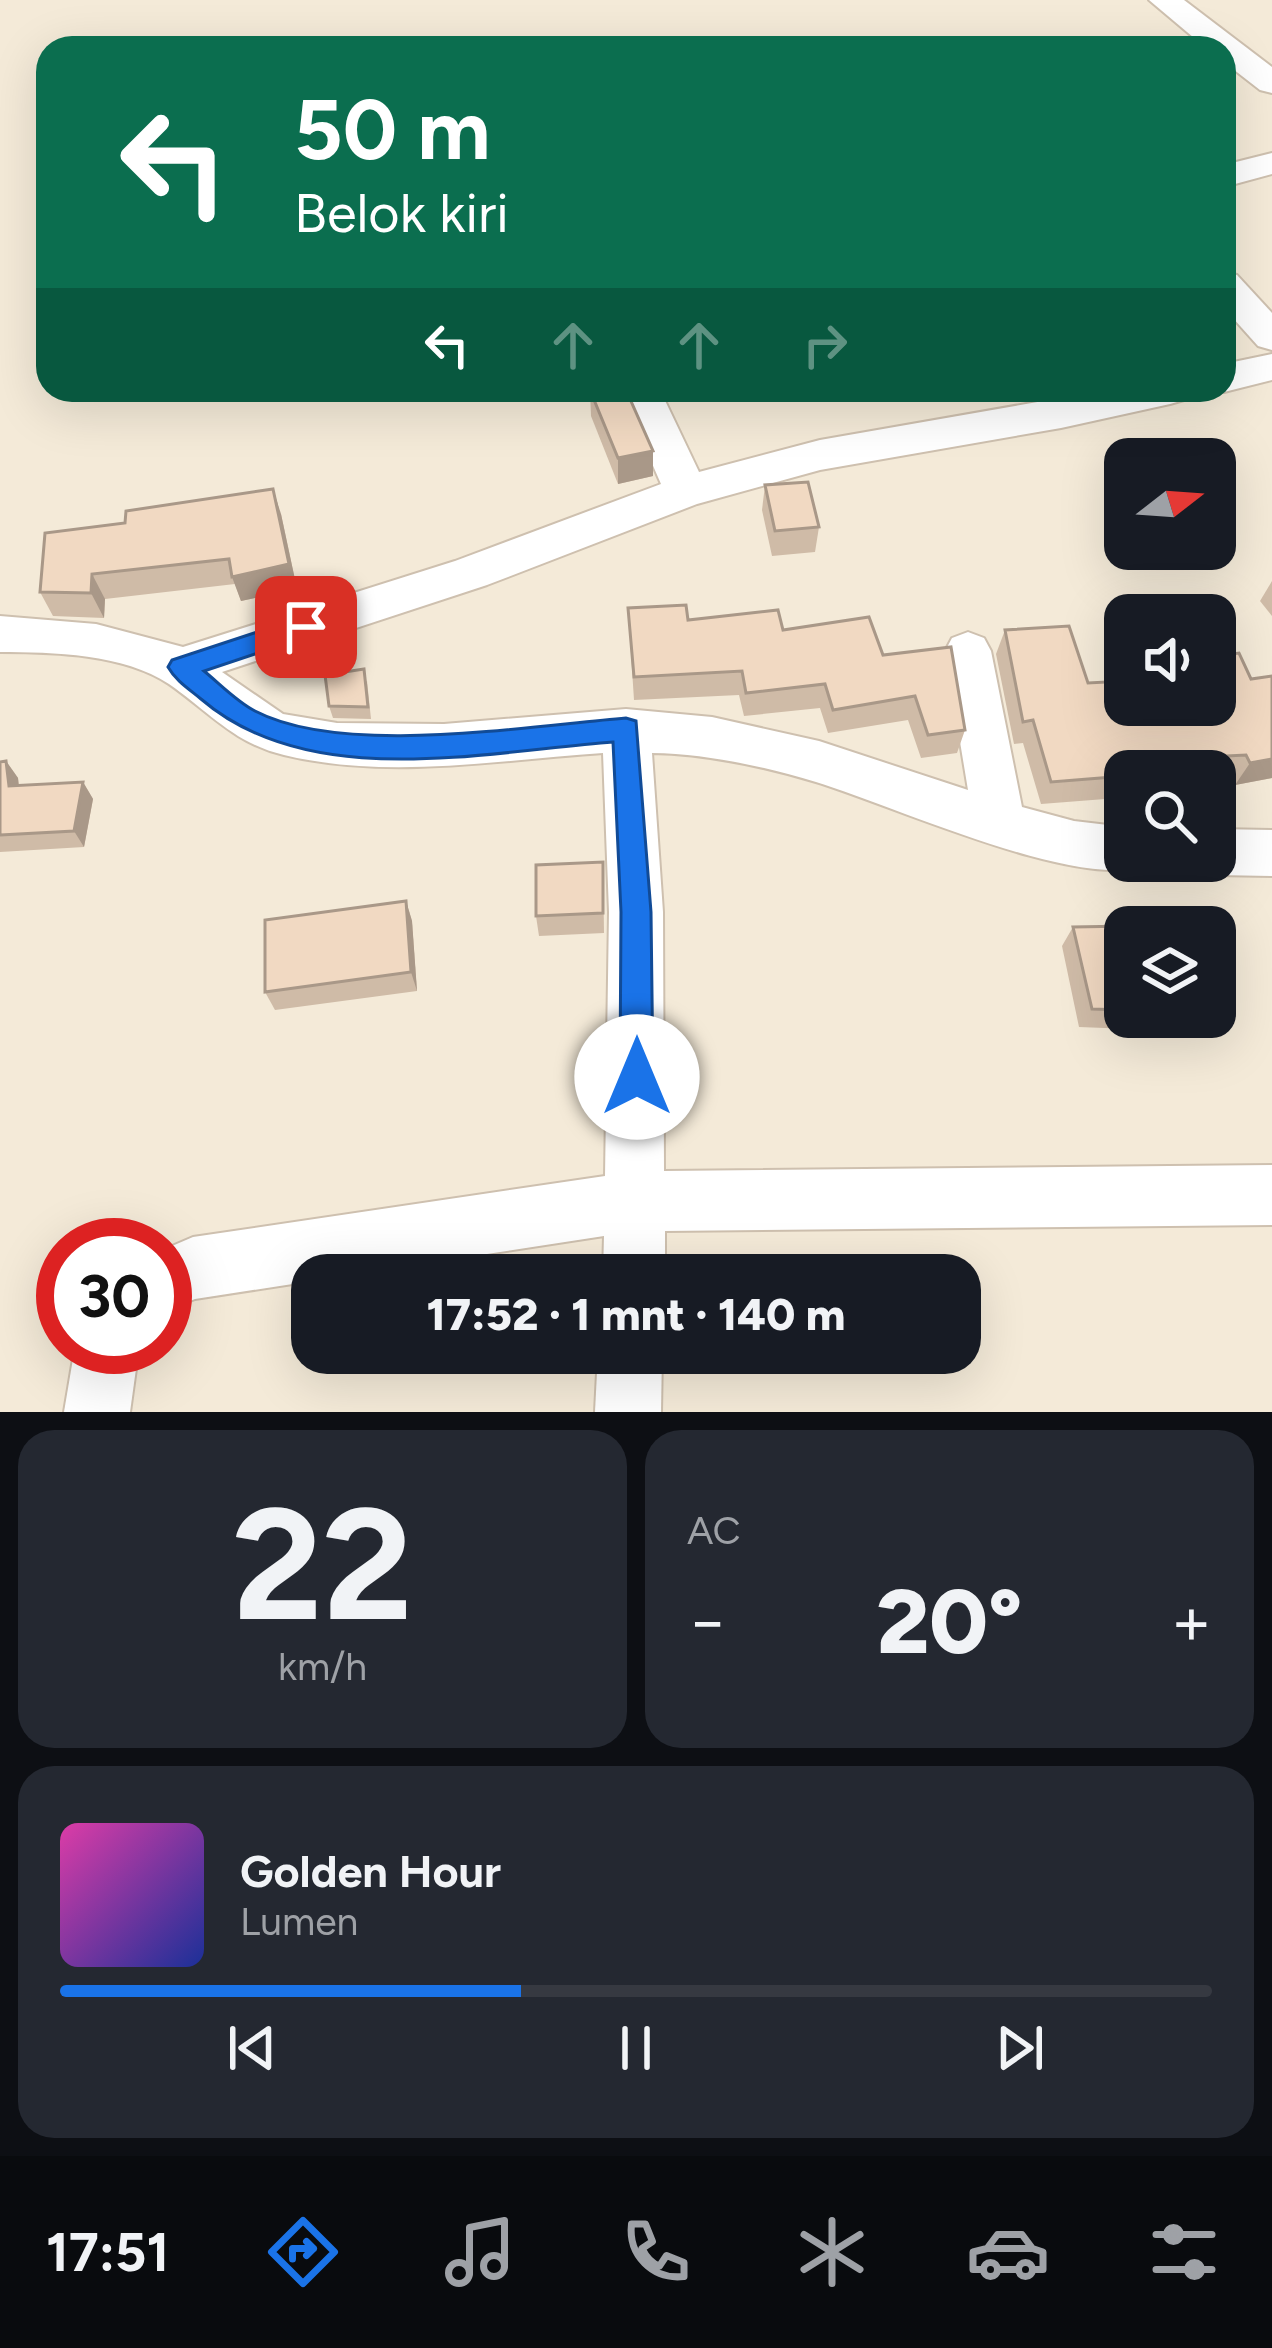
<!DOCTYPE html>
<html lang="id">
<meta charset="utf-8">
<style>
:root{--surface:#171b24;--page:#242831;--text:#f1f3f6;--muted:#9ea1a6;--line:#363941;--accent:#1a73e8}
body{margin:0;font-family:Figtree,sans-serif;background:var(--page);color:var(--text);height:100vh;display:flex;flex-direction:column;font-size:45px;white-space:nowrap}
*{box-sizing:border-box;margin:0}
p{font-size:39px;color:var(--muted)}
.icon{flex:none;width:66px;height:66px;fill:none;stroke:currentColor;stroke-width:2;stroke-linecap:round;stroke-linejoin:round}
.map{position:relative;height:1412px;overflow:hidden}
.panel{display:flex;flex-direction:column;gap:18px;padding:18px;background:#0d0f14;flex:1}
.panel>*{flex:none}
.top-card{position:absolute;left:36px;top:36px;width:1200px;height:366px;border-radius:36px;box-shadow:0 12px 48px #0002;background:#0b6e4f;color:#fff;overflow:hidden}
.needle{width:78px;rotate:73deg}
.tools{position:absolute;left:1104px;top:438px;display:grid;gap:24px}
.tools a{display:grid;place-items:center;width:132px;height:132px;border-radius:24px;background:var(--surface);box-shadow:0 12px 48px #0002;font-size:60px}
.speed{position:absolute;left:36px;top:1218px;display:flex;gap:24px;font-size:60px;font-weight:700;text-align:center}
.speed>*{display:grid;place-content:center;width:156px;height:156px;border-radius:50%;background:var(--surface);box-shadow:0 12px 48px #0002;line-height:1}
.speed .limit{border:18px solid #d22;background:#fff;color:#111}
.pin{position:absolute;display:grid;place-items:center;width:102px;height:102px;color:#fff;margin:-51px;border-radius:24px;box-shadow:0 6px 18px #0006}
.me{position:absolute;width:132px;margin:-66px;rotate:0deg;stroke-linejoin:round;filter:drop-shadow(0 0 9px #0008)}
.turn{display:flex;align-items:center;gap:42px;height:252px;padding:0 60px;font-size:54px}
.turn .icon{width:156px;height:156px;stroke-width:2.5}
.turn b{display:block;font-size:84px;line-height:102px}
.lanes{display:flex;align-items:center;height:114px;padding:0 60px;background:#0003;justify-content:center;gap:60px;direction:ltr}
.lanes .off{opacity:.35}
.big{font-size:90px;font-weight:800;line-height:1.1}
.panel .card{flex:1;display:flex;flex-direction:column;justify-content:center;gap:18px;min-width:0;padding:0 42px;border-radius:36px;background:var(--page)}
.panel .dial{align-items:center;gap:0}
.dial b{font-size:156px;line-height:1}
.song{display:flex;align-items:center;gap:36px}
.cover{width:144px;height:144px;border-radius:18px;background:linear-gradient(135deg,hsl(320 70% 55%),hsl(230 70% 35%))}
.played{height:12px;border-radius:6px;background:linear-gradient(90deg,var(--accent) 40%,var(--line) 40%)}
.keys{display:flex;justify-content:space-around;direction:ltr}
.heat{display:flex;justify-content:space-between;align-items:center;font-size:66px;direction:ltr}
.panel .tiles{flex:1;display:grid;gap:18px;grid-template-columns:1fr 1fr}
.card:last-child{grid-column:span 2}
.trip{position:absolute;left:291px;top:1254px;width:690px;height:120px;border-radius:36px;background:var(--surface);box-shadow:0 12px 48px #0002;font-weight:800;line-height:120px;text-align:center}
.dock{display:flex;height:192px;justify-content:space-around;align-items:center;background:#090b0e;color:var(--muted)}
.dock .icon{width:84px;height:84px}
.dock .selected{color:var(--accent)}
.dock b{font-size:54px;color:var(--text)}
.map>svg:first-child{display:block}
</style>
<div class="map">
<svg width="1272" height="1412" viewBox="0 0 1272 1412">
<rect width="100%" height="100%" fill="#fcf7ea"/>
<path fill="#f4ead8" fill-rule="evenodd" d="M 0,0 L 1272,0 L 1272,1412 L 0,1412 ZM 48,48 L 1224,48 L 1224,390 L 48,390 ZM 1125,459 L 1215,459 L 1215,549 L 1125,549 ZM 1125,615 L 1215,615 L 1215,705 L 1125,705 ZM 1125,771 L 1215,771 L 1215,861 L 1125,861 ZM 1125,927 L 1215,927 L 1215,1017 L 1125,1017 ZM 63,1245 L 165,1245 L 165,1347 L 63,1347 ZM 312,1275 L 960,1275 L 960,1353 L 312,1353 Z"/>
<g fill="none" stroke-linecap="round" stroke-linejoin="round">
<defs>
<g id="minor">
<path d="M 1149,0 L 1184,0 L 1272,67 L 1272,93 L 1260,90 L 1224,62 L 1224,48 L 1206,48 Z"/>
<path d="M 1272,153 L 1272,174 L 1224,187 L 1224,165 Z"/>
<path d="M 1224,272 L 1237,275 L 1272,313 L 1272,350 L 1258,346 L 1224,308 Z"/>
<path d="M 1272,354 L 1272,380 L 1224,392 L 1218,390 L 1224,390 L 1224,364 Z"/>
<path d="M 620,390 L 660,390 L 699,472 L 820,440 L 1106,390 L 1190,390 L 1184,400 L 1170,404 L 1061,428 L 820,470 L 697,504 L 487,585 L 222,672 L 283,714 L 337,723 L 444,724 L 626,709 L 712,717 L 819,741 L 968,790 L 945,651 L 952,638 L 968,632 L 984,638 L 991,651 L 1022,807 L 1074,821 L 1125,827 L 1125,861 L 1146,861 L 1143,866 C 1077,890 889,804 816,782 C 762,766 708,754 652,753 L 663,912 L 664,1171 L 1272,1165 L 1272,1225 L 665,1231 L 665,1275 L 603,1275 L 604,1236 L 349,1275 L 312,1275 L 312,1281 L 195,1299 L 165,1311 L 165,1249 L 193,1237 L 605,1176 L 609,912 L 603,753 C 499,760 387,780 284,755 C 235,744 208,711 169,684 C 124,654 53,652 0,652 L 0,616 L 96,624 L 183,647 L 455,561 L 661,484 Z"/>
<path d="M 1215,829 L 1272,830 L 1272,876 L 1215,875 L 1197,868 L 1193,861 L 1215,861 Z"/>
<path d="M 75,1347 L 139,1347 L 130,1412 L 64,1412 Z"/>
<path d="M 598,1353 L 662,1353 L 661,1412 L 595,1412 Z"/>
</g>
</defs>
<use href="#minor" stroke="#cec0af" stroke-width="4"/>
<use href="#minor" fill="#fff" fill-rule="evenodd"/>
</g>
<g fill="#cfbba7">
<path d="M 590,390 L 653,451 L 653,476 L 618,484 L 591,416 Z"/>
<path d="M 765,485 L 819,527 L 815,552 L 772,556 L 762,510 Z"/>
<path d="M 281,514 L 297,589 L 241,601 L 235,584 L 105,599 L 104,618 L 53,616 L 40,592 Z"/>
<path d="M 1272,581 L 1272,616 L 1260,601 Z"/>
<path d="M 628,608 L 688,620 L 783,630 L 883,655 L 965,730 L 957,753 L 921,758 L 908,720 L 828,733 L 820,708 L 744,716 L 739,695 L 634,700 Z"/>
<path d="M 1005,630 L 1088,683 L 1251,679 L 1272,676 L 1272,778 L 1235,785 L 1231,777 L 1215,778 L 1215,771 L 1125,771 L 1125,784 L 1118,798 L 1041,804 L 1023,743 L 1014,744 L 996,654 Z"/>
<path d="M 367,681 L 371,719 L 333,718 L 329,706 Z"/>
<path d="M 6,761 L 18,778 L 19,785 L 83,782 L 93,799 L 84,847 L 0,852 L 0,762 Z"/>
<path d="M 603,862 L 604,933 L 539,936 L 536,916 Z"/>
<path d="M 406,901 L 412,921 L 417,991 L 275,1010 L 265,992 Z"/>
<path d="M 1073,927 L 1125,927 L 1125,1017 L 1215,1017 L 1215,979 L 1224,1014 L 1208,1032 L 1079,1027 L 1062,946 Z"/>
</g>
<g fill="#a99888">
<path d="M 653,451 L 653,476 L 618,484 L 618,458 Z"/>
<path d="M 273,489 L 281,514 L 297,589 L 241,601 L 232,577 Z"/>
<path d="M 92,574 L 105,599 L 104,618 L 91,593 Z"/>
<path d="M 1272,759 L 1272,778 L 1235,785 L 1250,763 Z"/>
<path d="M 6,761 L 18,778 L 20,802 L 9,786 Z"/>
<path d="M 83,782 L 93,799 L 84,847 L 74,831 Z"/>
<path d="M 406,901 L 412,921 L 417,991 L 411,972 Z"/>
</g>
<g fill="#f1d9c2" stroke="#a99888" stroke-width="3">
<path d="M 1011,42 L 1018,48 L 988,48 Z"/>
<path d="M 590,390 L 626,390 L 653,451 L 618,458 Z"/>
<path d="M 808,482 L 819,527 L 775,531 L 765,485 Z"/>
<path d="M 273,489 L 289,564 L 232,577 L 229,559 L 92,574 L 91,593 L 40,592 L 45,533 L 125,523 L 126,511 Z"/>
<path d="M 686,605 L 688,620 L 778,610 L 783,630 L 869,617 L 883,655 L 951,647 L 965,730 L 928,735 L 915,696 L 833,710 L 825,684 L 746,693 L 742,671 L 634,677 L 628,608 Z"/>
<path d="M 1069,626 L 1088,683 L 1125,681 L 1125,705 L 1215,705 L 1215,656 L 1239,653 L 1251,679 L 1272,676 L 1272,759 L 1250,763 L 1246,755 L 1125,761 L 1128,771 L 1125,771 L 1125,776 L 1051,782 L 1033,720 L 1023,722 L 1005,630 Z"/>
<path d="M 364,669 L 368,707 L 329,706 L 325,675 Z"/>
<path d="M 6,761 L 9,786 L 83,782 L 74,831 L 0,835 L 0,762 Z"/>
<path d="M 603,862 L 603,913 L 536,916 L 536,865 Z"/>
<path d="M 406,901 L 411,972 L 265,992 L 265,920 Z"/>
<path d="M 1130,926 L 1125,927 L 1125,1010 L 1092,1009 L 1073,927 Z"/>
<path d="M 1215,979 L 1224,1014 L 1215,1013 Z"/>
</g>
<path fill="#1a73e8" stroke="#114b97" stroke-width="3" d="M 306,616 L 319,627 L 315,634 L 204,671 C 220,684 237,702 255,711 C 343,757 527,726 626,718 L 636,721 L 651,912 L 653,1077 L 648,1088 L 637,1093 L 625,1088 L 620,1077 L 621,912 L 613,742 C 482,752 309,792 201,699 C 189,689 176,681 168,667 L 172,660 Z"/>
</svg>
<div class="tools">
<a><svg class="needle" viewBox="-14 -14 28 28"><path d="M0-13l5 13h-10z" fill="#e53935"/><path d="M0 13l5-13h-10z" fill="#9ea1a6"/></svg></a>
<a><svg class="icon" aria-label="sound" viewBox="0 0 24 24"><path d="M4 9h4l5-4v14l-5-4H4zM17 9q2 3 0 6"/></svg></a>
<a><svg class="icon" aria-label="search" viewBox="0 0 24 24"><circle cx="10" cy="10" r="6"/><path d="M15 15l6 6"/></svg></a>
<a><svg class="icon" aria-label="layers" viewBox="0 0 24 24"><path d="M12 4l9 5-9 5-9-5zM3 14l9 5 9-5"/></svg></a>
</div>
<div class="speed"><div class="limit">30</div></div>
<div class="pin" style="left:306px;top:627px;background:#d93025"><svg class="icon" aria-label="arrive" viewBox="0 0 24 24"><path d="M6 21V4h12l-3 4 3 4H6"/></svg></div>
<svg class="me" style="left:637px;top:1077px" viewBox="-20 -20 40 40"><circle r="19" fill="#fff"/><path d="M0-13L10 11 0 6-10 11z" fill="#1a73e8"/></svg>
<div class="trip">17:52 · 1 mnt · 140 m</div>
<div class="top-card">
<div class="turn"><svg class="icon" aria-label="left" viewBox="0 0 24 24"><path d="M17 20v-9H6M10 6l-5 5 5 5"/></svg><div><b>50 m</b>Belok kiri</div></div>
<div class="lanes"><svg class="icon" aria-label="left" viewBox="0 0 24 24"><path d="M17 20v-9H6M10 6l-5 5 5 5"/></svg><svg class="icon off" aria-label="ahead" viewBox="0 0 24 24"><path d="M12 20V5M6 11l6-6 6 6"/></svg><svg class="icon off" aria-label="ahead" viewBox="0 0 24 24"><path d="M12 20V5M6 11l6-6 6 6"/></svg><svg class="icon off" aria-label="right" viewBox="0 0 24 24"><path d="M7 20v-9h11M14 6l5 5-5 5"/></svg></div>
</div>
</div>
<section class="panel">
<div class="tiles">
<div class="card dial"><b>22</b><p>km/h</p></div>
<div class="card"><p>AC</p>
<div class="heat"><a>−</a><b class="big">20°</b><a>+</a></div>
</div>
<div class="card">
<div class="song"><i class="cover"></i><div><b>Golden Hour</b><p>Lumen</p></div></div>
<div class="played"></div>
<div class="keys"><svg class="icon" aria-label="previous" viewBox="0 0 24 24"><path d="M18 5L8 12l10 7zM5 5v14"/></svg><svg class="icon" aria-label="pause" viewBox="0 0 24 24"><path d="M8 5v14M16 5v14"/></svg><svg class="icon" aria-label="next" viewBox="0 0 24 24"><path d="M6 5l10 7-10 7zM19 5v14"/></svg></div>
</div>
</div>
</section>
<nav class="dock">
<b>17:51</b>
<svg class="icon selected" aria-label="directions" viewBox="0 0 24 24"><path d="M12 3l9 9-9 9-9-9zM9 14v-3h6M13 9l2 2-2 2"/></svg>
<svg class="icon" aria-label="music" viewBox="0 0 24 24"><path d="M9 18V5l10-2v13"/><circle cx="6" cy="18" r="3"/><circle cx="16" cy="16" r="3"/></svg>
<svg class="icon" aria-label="phone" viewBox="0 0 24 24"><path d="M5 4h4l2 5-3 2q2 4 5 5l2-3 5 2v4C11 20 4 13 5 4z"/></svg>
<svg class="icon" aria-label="climate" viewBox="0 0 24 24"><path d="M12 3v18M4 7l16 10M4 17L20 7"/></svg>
<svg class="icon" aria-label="car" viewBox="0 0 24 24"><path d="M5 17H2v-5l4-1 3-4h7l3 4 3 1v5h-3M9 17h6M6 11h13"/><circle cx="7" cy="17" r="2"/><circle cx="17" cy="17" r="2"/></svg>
<svg class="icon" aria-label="filters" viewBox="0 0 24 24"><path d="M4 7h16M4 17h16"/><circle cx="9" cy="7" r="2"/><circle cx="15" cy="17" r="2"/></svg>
</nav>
